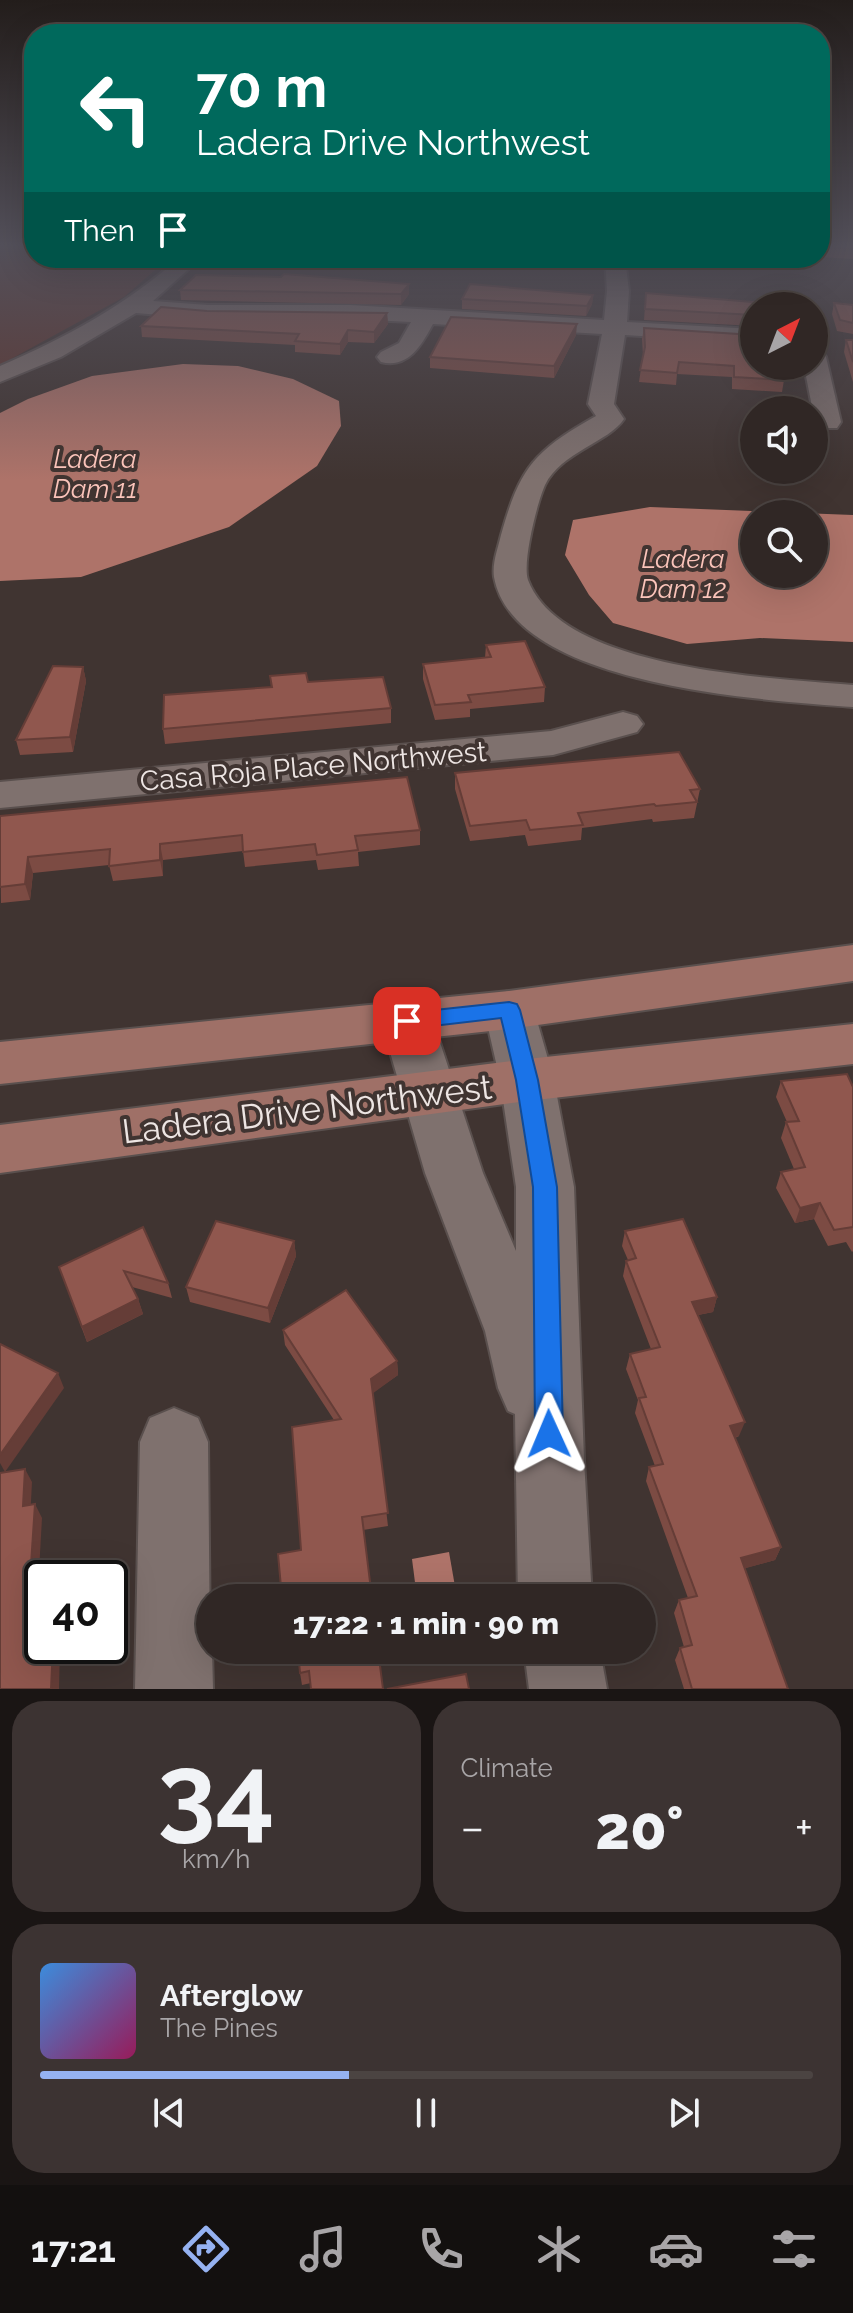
<!DOCTYPE html>
<meta charset="utf-8">
<style>
:root{--surface:#302725;--page:#3c3332;--text:#f1f3f6;--muted:#a8a5a7;--line:#4b4442;--accent:#95b2f1}
body{margin:0;font-family:Raleway,sans-serif;background:var(--page);color:var(--text);height:100vh;display:flex;flex-direction:column;font-size:30px;white-space:nowrap}
*{box-sizing:border-box;margin:0}
p{font-size:26px;color:var(--muted)}
.icon{flex:none;width:44px;height:44px;fill:none;stroke:currentColor;stroke-width:2;stroke-linecap:round;stroke-linejoin:round}
.map{position:relative;height:1689px;overflow:hidden}
.drawer{display:flex;flex-direction:column;gap:12px;padding:12px;background:#1a1514;flex:1}
.drawer>*{flex:none}
.hud{position:absolute;left:24px;top:24px;width:806px;height:244px;border-radius:32px;box-shadow:0 8px 32px #0002,0 0 0 2px var(--line);background:#00695c;color:#fff;overflow:hidden}
.needle{width:52px;rotate:42deg}
.controls{position:absolute;left:740px;top:292px;display:grid;gap:16px}
.controls a{display:grid;place-items:center;width:88px;height:88px;border-radius:50%;background:var(--surface);box-shadow:0 8px 32px #0002,0 0 0 2px var(--line);font-size:40px}
.speed{position:absolute;left:24px;top:1560px;display:flex;gap:16px;font-size:40px;font-weight:700;text-align:center}
.speed>*{display:grid;place-content:center;width:104px;height:104px;border-radius:50%;background:var(--surface);box-shadow:0 8px 32px #0002,0 0 0 2px var(--line);line-height:1}
.speed .limit{border:4px solid #111;border-radius:12px;background:#fff;color:#111}
.pin{position:absolute;display:grid;place-items:center;width:68px;height:68px;color:#fff;margin:-34px;border-radius:16px;box-shadow:0 4px 12px #0006}
.me{position:absolute;width:88px;margin:-44px;rotate:359deg;stroke-linejoin:round;filter:drop-shadow(0 0 6px #0008)}
.turn{display:flex;align-items:center;gap:28px;height:168px;padding:0 40px;font-size:36px}
.turn .icon{width:104px;height:104px;stroke-width:2.5}
.turn b{display:block;font-size:56px;line-height:68px}
.then{display:flex;align-items:center;height:76px;padding:0 40px;background:#0003;gap:16px;font-size:30px}
.big{font-size:60px;font-weight:800;line-height:1.1}
.drawer .tile{flex:1;display:flex;flex-direction:column;justify-content:center;gap:12px;min-width:0;padding:0 28px;border-radius:32px;background:var(--page)}
.drawer .dial{align-items:center;gap:0}
.dial b{font-size:104px;line-height:1}
.song{display:flex;align-items:center;gap:24px}
.cover{width:96px;height:96px;border-radius:12px;background:linear-gradient(135deg,hsl(210 70% 55%),hsl(330 70% 35%))}
.played{height:8px;border-radius:4px;background:linear-gradient(90deg,var(--accent) 40%,var(--line) 40%)}
.keys{display:flex;justify-content:space-around;direction:ltr}
.heat{display:flex;justify-content:space-between;align-items:center;font-size:44px;direction:ltr}
.drawer .tiles{flex:1;display:grid;gap:12px;grid-template-columns:1fr 1fr}
.tile:last-child{grid-column:span 2}
.trip{position:absolute;left:196px;top:1584px;width:460px;height:80px;border-radius:40px;background:var(--surface);box-shadow:0 8px 32px #0002,0 0 0 2px var(--line);font-weight:800;line-height:80px;text-align:center}
.menu{display:flex;height:128px;justify-content:space-around;align-items:center;background:#13100f;color:var(--muted)}
.menu .icon{width:56px;height:56px}
.menu .current{color:var(--accent)}
.menu b{font-size:36px;color:var(--text)}
.map>svg:first-child{display:block}
</style>
<div class="map">
<svg width="853" height="1689" viewBox="0 0 853 1689">
<rect width="100%" height="100%" fill="#403431"/>
<path fill="#5f342d" d="M 0,245 L 34,245 L 34,258 L 169,258 L 124,297 L 0,365 Z"/>
<g fill="#ae7369" fill-rule="evenodd">
<path d="M 183,364 L 238,366 L 293,379 L 339,401 L 341,426 L 317,466 L 229,527 L 81,577 L 0,581 L 0,413 L 28,399 L 92,376 Z"/>
<path d="M 650,507 L 853,515 L 853,642 L 760,638 L 687,644 L 613,623 L 589,595 L 565,555 L 573,520 ZM 754,514 L 814,514 L 814,574 L 754,574 Z"/>
<path d="M 449,1552 L 457,1598 L 417,1598 L 412,1559 Z"/>
</g>
<g fill="none" stroke-linecap="round" stroke-linejoin="round">
<defs>
<g id="minor">
<path d="M 179,258 L 201,258 L 153,301 L 208,305 L 350,305 L 604,320 L 607,291 L 605,258 L 625,258 L 629,291 L 627,322 L 754,329 L 754,343 L 625,335 L 614,404 L 624,419 C 609,442 561,452 545,485 C 537,503 522,563 528,580 C 562,670 771,678 853,685 L 853,707 C 765,700 514,687 494,577 C 492,563 498,548 501,535 C 520,467 534,451 596,416 L 588,404 L 602,334 L 433,324 C 422,344 409,369 381,362 L 377,357 L 381,352 L 399,343 L 411,322 L 350,319 L 208,319 L 136,313 L 61,357 L 0,382 L 0,366 C 65,338 126,305 179,258 Z"/>
<path d="M 814,350 L 822,352 L 826,357 L 841,422 L 837,428 L 819,428 L 815,422 L 804,366 L 814,366 Z"/>
<path d="M 623,712 L 637,716 L 643,724 L 637,732 L 553,755 L 0,808 L 0,782 L 551,731 Z"/>
<path d="M 509,991 L 527,996 L 534,1010 L 554,1080 L 574,1187 L 584,1460 L 592,1598 L 518,1598 L 515,1414 L 508,1411 L 498,1388 L 485,1331 L 425,1173 L 381,1021 L 389,1007 L 407,1001 L 425,1007 L 433,1021 L 483,1173 L 516,1251 L 516,1187 L 500,1080 L 484,1010 L 491,996 Z"/>
<path d="M 174,1408 L 198,1418 L 208,1442 L 210,1650 L 212,1650 L 213,1689 L 135,1689 L 140,1442 L 150,1418 Z"/>
<path d="M 524,1650 L 600,1650 L 607,1689 L 529,1689 Z"/>
</g>
<g id="major">
<path d="M 853,945 L 853,981 L 509,1029 L 0,1084 L 0,1042 L 509,991 Z"/>
<path d="M 853,1024 L 853,1064 L 527,1101 L 0,1173 L 0,1125 L 527,1059 Z"/>
</g>
</defs>
<use href="#minor" stroke="#5a504e" stroke-width="4"/>
<use href="#major" stroke="#5a504e" stroke-width="4"/>
<use href="#minor" fill="#7f716e" fill-rule="evenodd"/>
<use href="#major" fill="#9f7067" fill-rule="evenodd"/>
</g>
<g fill="#7c4b43">
<path d="M 820,245 L 853,245 L 853,259 L 820,257 Z"/>
<path d="M 409,284 L 409,294 L 401,305 L 181,300 L 180,290 Z"/>
<path d="M 646,293 L 754,306 L 754,326 L 644,320 Z"/>
<path d="M 593,295 L 592,304 L 586,316 L 462,309 L 462,299 Z"/>
<path d="M 834,303 L 853,305 L 853,334 L 837,331 L 832,314 Z"/>
<path d="M 207,311 L 387,313 L 388,324 L 374,343 L 348,342 L 340,355 L 295,352 L 295,345 L 142,337 L 141,326 Z"/>
<path d="M 644,328 L 784,380 L 782,392 L 732,389 L 732,377 L 677,374 L 676,385 L 639,382 L 643,355 L 642,339 Z"/>
<path d="M 576,335 L 554,378 L 430,368 L 430,357 Z"/>
<path d="M 846,340 L 853,340 L 853,382 L 844,352 Z"/>
<path d="M 486,645 L 545,687 L 544,702 L 470,709 L 470,717 L 435,720 L 423,679 L 423,664 L 485,658 Z"/>
<path d="M 83,667 L 86,681 L 73,752 L 20,755 L 16,740 Z"/>
<path d="M 270,676 L 308,682 L 391,708 L 391,723 L 165,744 L 163,729 L 271,687 Z"/>
<path d="M 455,773 L 700,789 L 694,818 L 653,822 L 652,819 L 582,828 L 581,840 L 528,846 L 525,835 L 470,841 L 455,789 Z"/>
<path d="M 0,816 L 420,830 L 420,845 L 358,852 L 359,866 L 318,870 L 316,860 L 245,867 L 243,851 L 163,860 L 163,876 L 113,881 L 109,865 L 33,873 L 30,900 L 1,903 Z"/>
<path d="M 781,1081 L 853,1087 L 853,1251 L 852,1252 L 846,1242 L 828,1246 L 814,1219 L 795,1223 L 776,1188 L 781,1172 L 794,1169 L 781,1138 L 786,1122 L 787,1122 L 776,1097 Z"/>
<path d="M 143,1227 L 168,1283 L 172,1298 L 132,1287 L 138,1299 L 143,1314 L 87,1342 L 59,1267 Z"/>
<path d="M 625,1231 L 717,1297 L 713,1312 L 698,1315 L 739,1436 L 735,1438 L 781,1547 L 775,1560 L 745,1568 L 788,1689 L 684,1689 L 675,1660 L 680,1648 L 684,1647 L 674,1613 L 679,1600 L 688,1598 L 646,1481 L 649,1467 L 655,1466 L 635,1413 L 638,1400 L 626,1369 L 630,1354 L 651,1349 L 623,1276 L 626,1261 L 628,1260 L 622,1246 Z"/>
<path d="M 294,1241 L 296,1256 L 270,1323 L 190,1302 L 186,1287 Z"/>
<path d="M 283,1330 L 397,1361 L 398,1375 L 372,1393 L 388,1526 L 363,1530 L 301,1550 L 334,1420 L 285,1345 Z"/>
<path d="M 378,1650 L 311,1683 L 302,1685 L 300,1673 Z"/>
</g>
<g fill="#653d37">
<path d="M 409,284 L 409,294 L 401,305 L 401,294 Z"/>
<path d="M 593,295 L 592,304 L 586,316 L 587,306 Z"/>
<path d="M 387,313 L 388,324 L 374,343 L 374,332 Z"/>
<path d="M 577,324 L 576,335 L 554,378 L 554,366 Z"/>
<path d="M 348,330 L 348,342 L 340,355 L 340,344 Z"/>
<path d="M 83,667 L 86,681 L 73,752 L 70,737 Z"/>
<path d="M 160,844 L 163,860 L 163,876 L 160,860 Z"/>
<path d="M 28,857 L 33,873 L 30,900 L 25,884 Z"/>
<path d="M 820,1203 L 814,1219 L 795,1223 L 800,1208 Z"/>
<path d="M 294,1241 L 296,1256 L 270,1323 L 268,1308 Z"/>
<path d="M 717,1297 L 713,1312 L 688,1317 L 692,1302 Z"/>
<path d="M 138,1299 L 143,1314 L 87,1342 L 82,1327 Z"/>
<path d="M 397,1361 L 398,1375 L 372,1394 L 371,1379 Z"/>
<path d="M 58,1373 L 64,1388 L 5,1472 L 0,1463 L 0,1455 Z"/>
<path d="M 745,1422 L 739,1436 L 725,1440 L 730,1426 Z"/>
<path d="M 25,1469 L 32,1482 L 30,1520 L 23,1506 Z"/>
<path d="M 35,1504 L 42,1518 L 37,1607 L 29,1595 Z"/>
<path d="M 781,1547 L 775,1560 L 736,1571 L 741,1558 Z"/>
<path d="M 53,1646 L 60,1646 L 59,1689 L 51,1689 Z"/>
</g>
<g fill="#90574e" stroke="#653d37" stroke-width="2">
<path d="M 820,245 L 853,245 L 853,249 L 820,247 Z"/>
<path d="M 284,274 L 409,284 L 401,294 L 180,290 L 196,275 L 281,277 Z"/>
<path d="M 470,284 L 593,295 L 587,306 L 462,299 Z"/>
<path d="M 646,293 L 777,304 L 777,306 L 754,306 L 754,315 L 645,309 Z"/>
<path d="M 834,303 L 853,305 L 853,323 L 840,320 Z"/>
<path d="M 161,307 L 207,311 L 387,313 L 374,332 L 348,330 L 340,344 L 295,341 L 299,334 L 141,326 Z"/>
<path d="M 451,317 L 577,324 L 554,366 L 430,357 Z"/>
<path d="M 644,328 L 754,335 L 754,366 L 783,366 L 784,380 L 734,377 L 734,366 L 679,362 L 677,373 L 640,370 L 645,347 Z"/>
<path d="M 846,340 L 853,340 L 853,362 Z"/>
<path d="M 525,641 L 545,687 L 468,695 L 471,702 L 435,705 L 423,664 L 491,657 L 486,645 Z"/>
<path d="M 53,666 L 83,667 L 70,737 L 16,740 Z"/>
<path d="M 306,673 L 308,682 L 383,677 L 391,708 L 163,729 L 164,695 L 272,687 L 270,676 Z"/>
<path d="M 679,752 L 700,789 L 690,790 L 697,802 L 656,806 L 654,804 L 578,813 L 583,825 L 530,830 L 526,820 L 470,826 L 455,773 Z"/>
<path d="M 407,777 L 420,830 L 355,836 L 358,850 L 317,855 L 315,844 L 243,852 L 242,835 L 160,844 L 160,860 L 109,866 L 110,849 L 28,857 L 25,884 L 0,887 L 0,816 Z"/>
<path d="M 847,1074 L 853,1087 L 853,1227 L 834,1230 L 820,1203 L 800,1208 L 781,1172 L 805,1167 L 786,1122 L 799,1121 L 781,1081 Z"/>
<path d="M 683,1219 L 717,1297 L 692,1302 L 745,1422 L 730,1426 L 781,1547 L 741,1558 L 788,1689 L 692,1689 L 680,1648 L 692,1645 L 679,1600 L 697,1596 L 649,1467 L 663,1464 L 639,1398 L 646,1397 L 630,1354 L 660,1347 L 626,1261 L 636,1258 L 625,1231 Z"/>
<path d="M 216,1221 L 294,1241 L 268,1308 L 186,1287 Z"/>
<path d="M 143,1227 L 168,1283 L 124,1271 L 138,1299 L 82,1327 L 59,1267 Z"/>
<path d="M 346,1290 L 397,1361 L 371,1379 L 388,1513 L 362,1517 L 372,1598 L 282,1598 L 278,1554 L 301,1550 L 292,1427 L 341,1419 L 283,1330 Z"/>
<path d="M 0,1344 L 58,1373 L 0,1455 Z"/>
<path d="M 25,1469 L 23,1506 L 35,1504 L 29,1595 L 42,1593 L 42,1646 L 53,1646 L 51,1689 L 0,1689 L 0,1473 Z"/>
<path d="M 298,1650 L 378,1650 L 383,1689 L 311,1689 L 309,1671 L 300,1673 Z"/>
<path d="M 466,1674 L 469,1689 L 387,1689 Z"/>
</g>
<linearGradient id="sky" x2="0" y2="1"><stop stop-color="#231d1b"/><stop offset="0.51" stop-color="#53505a"/><stop offset="1" stop-color="#53505a" stop-opacity="0"/></linearGradient>
<rect width="853" height="481" fill="url(#sky)"/>
<path fill="#1a73e8" stroke="#114b97" stroke-width="2" d="M 509,1002 L 517,1004 L 520,1010 L 538,1080 L 557,1187 L 563,1434 L 559,1444 L 549,1448 L 539,1444 L 535,1434 L 533,1187 L 516,1080 L 501,1018 L 407,1029 L 399,1027 L 396,1021 L 399,1015 L 407,1013 Z"/>
<g text-anchor="middle" stroke-width="8" stroke-linejoin="round" paint-order="stroke">
<g font-size="26" font-style="italic" fill="#fbc4ba" stroke="#403431">
<text x="95" y="468">Ladera<tspan x="95" dy="30">Dam 11</tspan></text>
<text x="683" y="568">Ladera<tspan x="683" dy="30">Dam 12</tspan></text>
</g>
<g font-size="28" fill="#ede5e3" stroke="#403431">
<text transform="translate(313 766) rotate(-5)" y="10">Casa Roja Place Northwest</text>
</g>
<g font-size="34" fill="#ede5e3" stroke="#403431">
<text transform="translate(307 1109) rotate(-7)" y="12">Ladera Drive Northwest</text>
</g>
</g>
</svg>
<div class="controls">
<a><svg class="needle" viewBox="-14 -14 28 28"><path d="M0-13l5 13h-10z" fill="#e53935"/><path d="M0 13l5-13h-10z" fill="#a8a5a7"/></svg></a>
<a><svg class="icon" aria-label="sound" viewBox="0 0 24 24"><path d="M4 9h4l5-4v14l-5-4H4zM17 9q2 3 0 6"/></svg></a>
<a><svg class="icon" aria-label="search" viewBox="0 0 24 24"><circle cx="10" cy="10" r="6"/><path d="M15 15l6 6"/></svg></a>
</div>
<div class="speed"><div class="limit">40</div></div>
<div class="pin" style="left:407px;top:1021px;background:#d93025"><svg class="icon" aria-label="arrive" viewBox="0 0 24 24"><path d="M6 21V4h12l-3 4 3 4H6"/></svg></div>
<svg class="me" style="left:549px;top:1434px" viewBox="-20 -20 40 40"><path d="M0-17L14 15 0 8-14 15z" fill="#1a73e8" stroke="#fff" stroke-width="4"/></svg>
<div class="trip">17:22 · 1 min · 90 m</div>
<div class="hud">
<div class="turn"><svg class="icon" aria-label="left" viewBox="0 0 24 24"><path d="M17 20v-9H6M10 6l-5 5 5 5"/></svg><div><b>70 m</b>Ladera Drive Northwest</div></div>
<div class="then">Then<svg class="icon" aria-label="arrive" viewBox="0 0 24 24"><path d="M6 21V4h12l-3 4 3 4H6"/></svg></div>
</div>
</div>
<section class="drawer">
<div class="tiles">
<div class="tile dial"><b>34</b><p>km/h</p></div>
<div class="tile"><p>Climate</p>
<div class="heat"><a>−</a><b class="big">20°</b><a>+</a></div>
</div>
<div class="tile">
<div class="song"><i class="cover"></i><div><b>Afterglow</b><p>The Pines</p></div></div>
<div class="played"></div>
<div class="keys"><svg class="icon" aria-label="previous" viewBox="0 0 24 24"><path d="M18 5L8 12l10 7zM5 5v14"/></svg><svg class="icon" aria-label="pause" viewBox="0 0 24 24"><path d="M8 5v14M16 5v14"/></svg><svg class="icon" aria-label="next" viewBox="0 0 24 24"><path d="M6 5l10 7-10 7zM19 5v14"/></svg></div>
</div>
</div>
</section>
<nav class="menu">
<b>17:21</b>
<svg class="icon current" aria-label="directions" viewBox="0 0 24 24"><path d="M12 3l9 9-9 9-9-9zM9 14v-3h6M13 9l2 2-2 2"/></svg>
<svg class="icon" aria-label="music" viewBox="0 0 24 24"><path d="M9 18V5l10-2v13"/><circle cx="6" cy="18" r="3"/><circle cx="16" cy="16" r="3"/></svg>
<svg class="icon" aria-label="phone" viewBox="0 0 24 24"><path d="M5 4h4l2 5-3 2q2 4 5 5l2-3 5 2v4C11 20 4 13 5 4z"/></svg>
<svg class="icon" aria-label="climate" viewBox="0 0 24 24"><path d="M12 3v18M4 7l16 10M4 17L20 7"/></svg>
<svg class="icon" aria-label="car" viewBox="0 0 24 24"><path d="M5 17H2v-5l4-1 3-4h7l3 4 3 1v5h-3M9 17h6M6 11h13"/><circle cx="7" cy="17" r="2"/><circle cx="17" cy="17" r="2"/></svg>
<svg class="icon" aria-label="filters" viewBox="0 0 24 24"><path d="M4 7h16M4 17h16"/><circle cx="9" cy="7" r="2"/><circle cx="15" cy="17" r="2"/></svg>
</nav>
